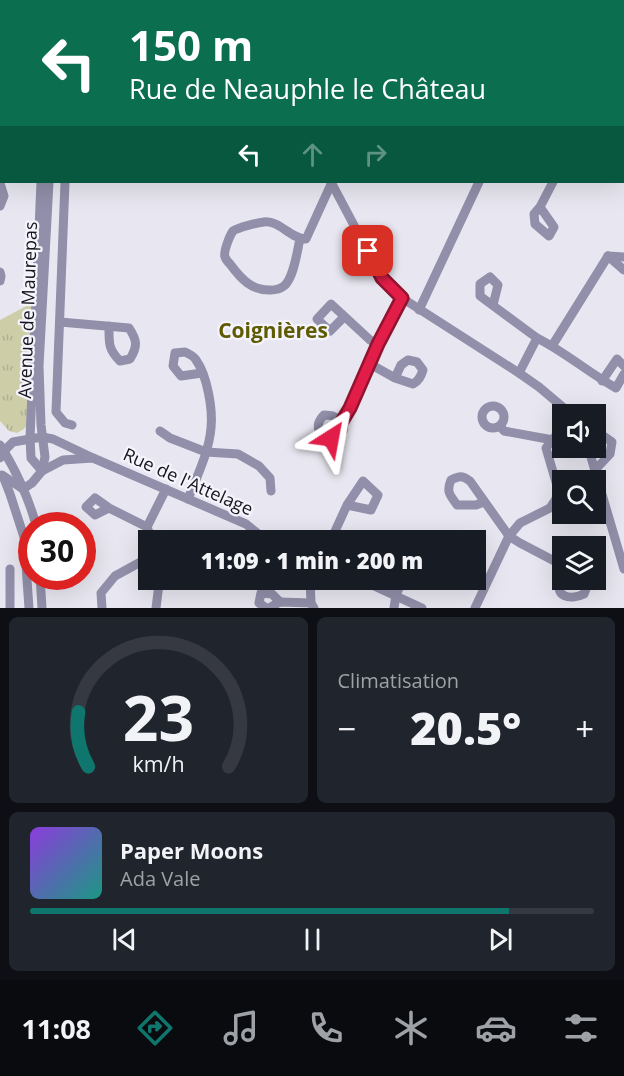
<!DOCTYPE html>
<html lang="fr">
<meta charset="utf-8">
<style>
:root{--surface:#171b24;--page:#20242c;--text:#f1f3f6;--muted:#9ea1a6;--line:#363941;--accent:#0f766e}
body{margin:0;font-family:"Open Sans",sans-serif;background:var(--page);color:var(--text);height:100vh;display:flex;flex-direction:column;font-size:22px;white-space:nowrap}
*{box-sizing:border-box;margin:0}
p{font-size:20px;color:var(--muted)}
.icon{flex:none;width:33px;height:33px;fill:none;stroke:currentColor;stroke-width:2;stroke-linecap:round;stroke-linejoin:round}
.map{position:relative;height:608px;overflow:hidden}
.side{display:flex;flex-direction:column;gap:9px;padding:9px;background:#0d0f14;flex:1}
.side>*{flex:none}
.hud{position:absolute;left:0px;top:0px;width:624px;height:183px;box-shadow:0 6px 24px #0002;background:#0b6e4f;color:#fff;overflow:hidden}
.buttons{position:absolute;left:552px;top:404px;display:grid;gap:12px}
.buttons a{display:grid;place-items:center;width:54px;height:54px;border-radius:0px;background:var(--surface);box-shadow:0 6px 24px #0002;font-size:30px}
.speed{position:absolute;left:18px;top:512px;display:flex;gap:12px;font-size:30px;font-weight:700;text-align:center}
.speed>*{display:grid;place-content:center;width:78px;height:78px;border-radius:50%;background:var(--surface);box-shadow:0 6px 24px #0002;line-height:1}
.speed .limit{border:9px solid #d22;background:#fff;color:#111}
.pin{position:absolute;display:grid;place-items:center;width:51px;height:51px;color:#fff;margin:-26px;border-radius:12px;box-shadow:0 3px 9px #0006}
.me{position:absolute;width:66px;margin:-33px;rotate:34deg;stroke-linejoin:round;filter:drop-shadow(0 0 4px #0008)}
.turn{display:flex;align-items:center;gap:21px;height:126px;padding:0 30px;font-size:27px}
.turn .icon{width:78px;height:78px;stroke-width:2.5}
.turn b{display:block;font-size:42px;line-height:51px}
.lanes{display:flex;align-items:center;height:57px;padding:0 30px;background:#0003;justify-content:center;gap:30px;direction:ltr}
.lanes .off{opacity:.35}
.big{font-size:45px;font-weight:800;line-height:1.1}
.side .card{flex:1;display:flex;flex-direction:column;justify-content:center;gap:9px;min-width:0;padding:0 21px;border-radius:9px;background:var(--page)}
.side .dial{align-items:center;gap:0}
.dial svg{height:156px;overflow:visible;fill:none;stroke:var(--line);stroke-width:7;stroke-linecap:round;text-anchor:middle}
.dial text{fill:var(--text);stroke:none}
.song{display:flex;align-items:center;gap:18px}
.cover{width:72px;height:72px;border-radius:9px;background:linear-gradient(135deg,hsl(270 70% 55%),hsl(170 70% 35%))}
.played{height:6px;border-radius:3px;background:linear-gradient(90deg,var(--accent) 85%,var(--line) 85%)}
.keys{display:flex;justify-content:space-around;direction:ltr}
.heat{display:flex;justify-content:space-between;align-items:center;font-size:33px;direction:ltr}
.side .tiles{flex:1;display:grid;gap:9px;grid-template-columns:1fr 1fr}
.card:last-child{grid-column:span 2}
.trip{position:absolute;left:138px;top:530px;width:348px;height:60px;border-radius:0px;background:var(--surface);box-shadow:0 6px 24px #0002;font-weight:800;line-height:60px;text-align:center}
.tabs{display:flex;height:96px;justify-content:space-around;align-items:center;background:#090b0e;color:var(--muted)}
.tabs .icon{width:42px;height:42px}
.tabs .active{color:var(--accent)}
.tabs b{font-size:27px;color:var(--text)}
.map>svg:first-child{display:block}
</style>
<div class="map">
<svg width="624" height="608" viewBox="0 0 624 608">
<defs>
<pattern id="park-tufts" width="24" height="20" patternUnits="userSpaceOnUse" patternTransform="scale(1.5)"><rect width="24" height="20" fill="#cdcea8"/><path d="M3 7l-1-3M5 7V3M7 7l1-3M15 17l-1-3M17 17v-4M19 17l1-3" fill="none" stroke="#afb090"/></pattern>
</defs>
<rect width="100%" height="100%" fill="#e8e7f1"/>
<path fill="#cdcea8" d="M 491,0 L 624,0 L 624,90 L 622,89 L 622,2 L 492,2 Z"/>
<path fill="url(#park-tufts)" d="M 34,302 L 27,425 L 24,429 L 17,433 L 9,431 L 0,421 L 0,320 Z"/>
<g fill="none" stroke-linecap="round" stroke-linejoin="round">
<g stroke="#918fa9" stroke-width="9">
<path d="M 222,0 L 223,2"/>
<path d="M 479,0 L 480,2"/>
<path d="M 26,2 L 27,0"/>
<path d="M 334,2 L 337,0"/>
<path d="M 458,2 L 459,0"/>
<path d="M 0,58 L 2,55"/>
<path d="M 622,98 L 624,99"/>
<path d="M 0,135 L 2,135"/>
<path d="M 622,170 L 624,171"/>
<path d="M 41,182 L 30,438 L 31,458 L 42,471"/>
<path d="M 65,182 L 56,412 L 65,423 L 72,425"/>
<path d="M 331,182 L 382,278 L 402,298 L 519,373 L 539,387 L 571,414"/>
<path d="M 0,183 L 4,196 L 0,206"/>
<path d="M 540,207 L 554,227 L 549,236 L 535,224 L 534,214 L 540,207 L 553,182"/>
<path d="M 300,239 C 297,251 294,278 284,286 C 280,289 275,290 271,290 C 252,291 241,279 230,264 C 228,262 226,260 225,257 C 223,252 230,235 233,231 C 239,227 257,223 264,222 C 280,220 290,239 306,239 L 332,182"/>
<path d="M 608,256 L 624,270"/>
<path d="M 608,256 L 624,257"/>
<path d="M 0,272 L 1,276 L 0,281"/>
<path d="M 493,305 L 498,285 L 490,277 L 480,284 L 480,296 L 537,338 L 519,373"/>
<path d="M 419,310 L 479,182"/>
<path d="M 344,317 L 330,331 L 317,319 L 331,304 L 370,340 L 378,344"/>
<path d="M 60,322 L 129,328 C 137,340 138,346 130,359 L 120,361 C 108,349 109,343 109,326"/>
<path d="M 537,338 C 565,352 589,373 616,388 L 624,374"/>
<path d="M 552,346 L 608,256"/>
<path d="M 370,364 L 395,378 L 413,384 C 419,381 421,376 423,370 L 417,362 L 408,360 L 401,365 L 395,378"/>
<path d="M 602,381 L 617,359 L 624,366"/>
<circle cx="493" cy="417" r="11"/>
<path d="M 341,424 C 337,416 332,415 324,415 C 317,422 316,429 323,436 L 331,438 L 337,435 L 378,344 L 402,298"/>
<path d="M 500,426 L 504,431 L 553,440"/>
<path d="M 160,431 L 170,438 L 206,452 L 238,454 L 259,466 L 270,478 L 271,491"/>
<path d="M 0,445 C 15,468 29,499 36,525"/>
<path d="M 588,447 L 624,569"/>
<path d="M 0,458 L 4,451 L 13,442 L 42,437 L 53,439 L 93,458"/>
<path d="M 42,471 L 45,457 L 41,425 L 39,366 L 49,182"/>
<path d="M 594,471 L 610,454 L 612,442 L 596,431"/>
<path d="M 2,475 L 23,489 L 32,483 L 42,471 L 63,460 L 93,458 L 246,524 L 266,540"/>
<path d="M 3,476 L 10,494 L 24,537 L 29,608"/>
<path d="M 188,499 C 197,476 209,452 211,428 C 213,409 207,375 196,360 C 194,356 189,354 185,352 L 175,353 L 173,366 L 181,376 L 202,373"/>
<path d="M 484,502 L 476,505 L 457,505 C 450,495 446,492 451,480 C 459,476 462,475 470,481 L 509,536 L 520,543 L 562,565"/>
<path d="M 109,508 L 95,515 L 86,507 L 95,498 L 109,508 L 147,527"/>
<path d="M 152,540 L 147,527 L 166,489"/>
<path d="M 159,540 L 181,538 L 188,540"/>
<path d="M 331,540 L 347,505 L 363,481 L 378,495 L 371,510 L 347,505"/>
<path d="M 10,569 L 10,608"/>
<path d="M 40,576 L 42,608"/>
<path d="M 156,579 L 159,584 L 156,608"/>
<path d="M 310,579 L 311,603 L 314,608"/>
<path d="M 359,579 L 422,608"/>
<path d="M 562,579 C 552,596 570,601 584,594 L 586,589 L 584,579"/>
<path d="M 102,608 L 101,593 L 115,576 L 146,559"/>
<path d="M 266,608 L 259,603 L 261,593 L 272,594 L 280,602"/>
<path d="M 269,608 L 280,602 L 311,603"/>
<path d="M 394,608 L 396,595 L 403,579"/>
<path d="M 475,608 L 509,536 L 520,523 L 550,508 L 556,499 L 558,489 L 546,448 L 562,428"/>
</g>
</g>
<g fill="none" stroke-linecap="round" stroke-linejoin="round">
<defs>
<path id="route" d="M 331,438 L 337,435 L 340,430 L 341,423 L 350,408 L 378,344 L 402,298 L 382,278 L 368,251"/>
</defs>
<use href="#route" stroke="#92132f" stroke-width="15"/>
<use href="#route" stroke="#e11d48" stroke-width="10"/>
</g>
<g text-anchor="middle" stroke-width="4.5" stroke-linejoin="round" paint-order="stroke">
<g font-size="18" fill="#16161a" stroke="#f5f4fe">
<text transform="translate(28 310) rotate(-88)" y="6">Avenue de Maurepas</text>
<text transform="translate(188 482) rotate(24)" y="6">Rue de l'Attelage</text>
</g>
<g font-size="21" font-weight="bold" fill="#5e5b00" stroke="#f5f4fe">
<text x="273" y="338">Coignières</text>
</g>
</g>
</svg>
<div class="buttons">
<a><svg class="icon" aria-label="sound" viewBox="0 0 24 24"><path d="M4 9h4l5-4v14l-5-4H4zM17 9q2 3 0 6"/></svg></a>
<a><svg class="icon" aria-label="search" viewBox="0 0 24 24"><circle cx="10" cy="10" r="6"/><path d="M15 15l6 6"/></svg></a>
<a><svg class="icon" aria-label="layers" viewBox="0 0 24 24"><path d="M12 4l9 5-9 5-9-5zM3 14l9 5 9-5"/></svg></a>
</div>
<div class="speed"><div class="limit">30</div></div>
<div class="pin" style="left:368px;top:251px;background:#d93025"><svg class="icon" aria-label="arrive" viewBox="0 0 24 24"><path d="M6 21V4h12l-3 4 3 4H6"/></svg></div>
<svg class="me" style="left:331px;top:438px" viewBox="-20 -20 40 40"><path d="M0-17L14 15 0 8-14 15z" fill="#e11d48" stroke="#fff" stroke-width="4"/></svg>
<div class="trip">11:09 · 1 min · 200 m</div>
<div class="hud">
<div class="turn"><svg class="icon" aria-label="left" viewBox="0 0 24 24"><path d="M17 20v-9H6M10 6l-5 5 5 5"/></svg><div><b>150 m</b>Rue de Neauphle le Château</div></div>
<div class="lanes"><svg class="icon" aria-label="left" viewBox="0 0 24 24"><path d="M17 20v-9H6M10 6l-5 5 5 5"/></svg><svg class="icon off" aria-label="ahead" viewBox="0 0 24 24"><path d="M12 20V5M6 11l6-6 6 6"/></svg><svg class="icon off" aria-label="right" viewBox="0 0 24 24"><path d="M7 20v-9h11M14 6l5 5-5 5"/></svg></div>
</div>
</div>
<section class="side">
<div class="tiles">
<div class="card dial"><svg viewBox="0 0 100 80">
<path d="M14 69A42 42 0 1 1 86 69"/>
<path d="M14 69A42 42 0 0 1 9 41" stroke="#0f766e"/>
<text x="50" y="56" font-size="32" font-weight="700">23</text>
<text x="50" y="72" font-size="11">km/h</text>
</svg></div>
<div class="card"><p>Climatisation</p>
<div class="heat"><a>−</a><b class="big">20.5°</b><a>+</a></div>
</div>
<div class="card">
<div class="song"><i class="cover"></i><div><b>Paper Moons</b><p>Ada Vale</p></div></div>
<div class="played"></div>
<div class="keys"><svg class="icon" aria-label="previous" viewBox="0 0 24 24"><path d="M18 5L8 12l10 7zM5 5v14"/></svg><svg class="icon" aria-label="pause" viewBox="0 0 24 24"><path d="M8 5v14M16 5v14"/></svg><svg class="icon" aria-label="next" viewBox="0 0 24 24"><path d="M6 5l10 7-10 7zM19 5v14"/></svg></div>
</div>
</div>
</section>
<nav class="tabs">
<b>11:08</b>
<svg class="icon active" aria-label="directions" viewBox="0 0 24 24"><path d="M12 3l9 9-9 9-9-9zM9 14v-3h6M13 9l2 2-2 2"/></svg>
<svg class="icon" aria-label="music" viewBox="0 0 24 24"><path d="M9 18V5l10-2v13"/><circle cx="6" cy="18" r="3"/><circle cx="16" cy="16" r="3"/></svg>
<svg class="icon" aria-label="phone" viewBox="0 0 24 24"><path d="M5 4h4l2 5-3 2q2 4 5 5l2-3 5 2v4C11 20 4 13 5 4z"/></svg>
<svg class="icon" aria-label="climate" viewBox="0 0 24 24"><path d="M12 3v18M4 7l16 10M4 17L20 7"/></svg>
<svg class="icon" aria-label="car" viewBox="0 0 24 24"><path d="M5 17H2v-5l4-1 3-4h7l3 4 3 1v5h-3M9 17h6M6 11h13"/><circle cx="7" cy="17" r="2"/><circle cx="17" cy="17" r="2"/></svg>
<svg class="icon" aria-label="filters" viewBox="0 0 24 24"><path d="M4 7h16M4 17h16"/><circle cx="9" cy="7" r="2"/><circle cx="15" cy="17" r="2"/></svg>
</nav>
